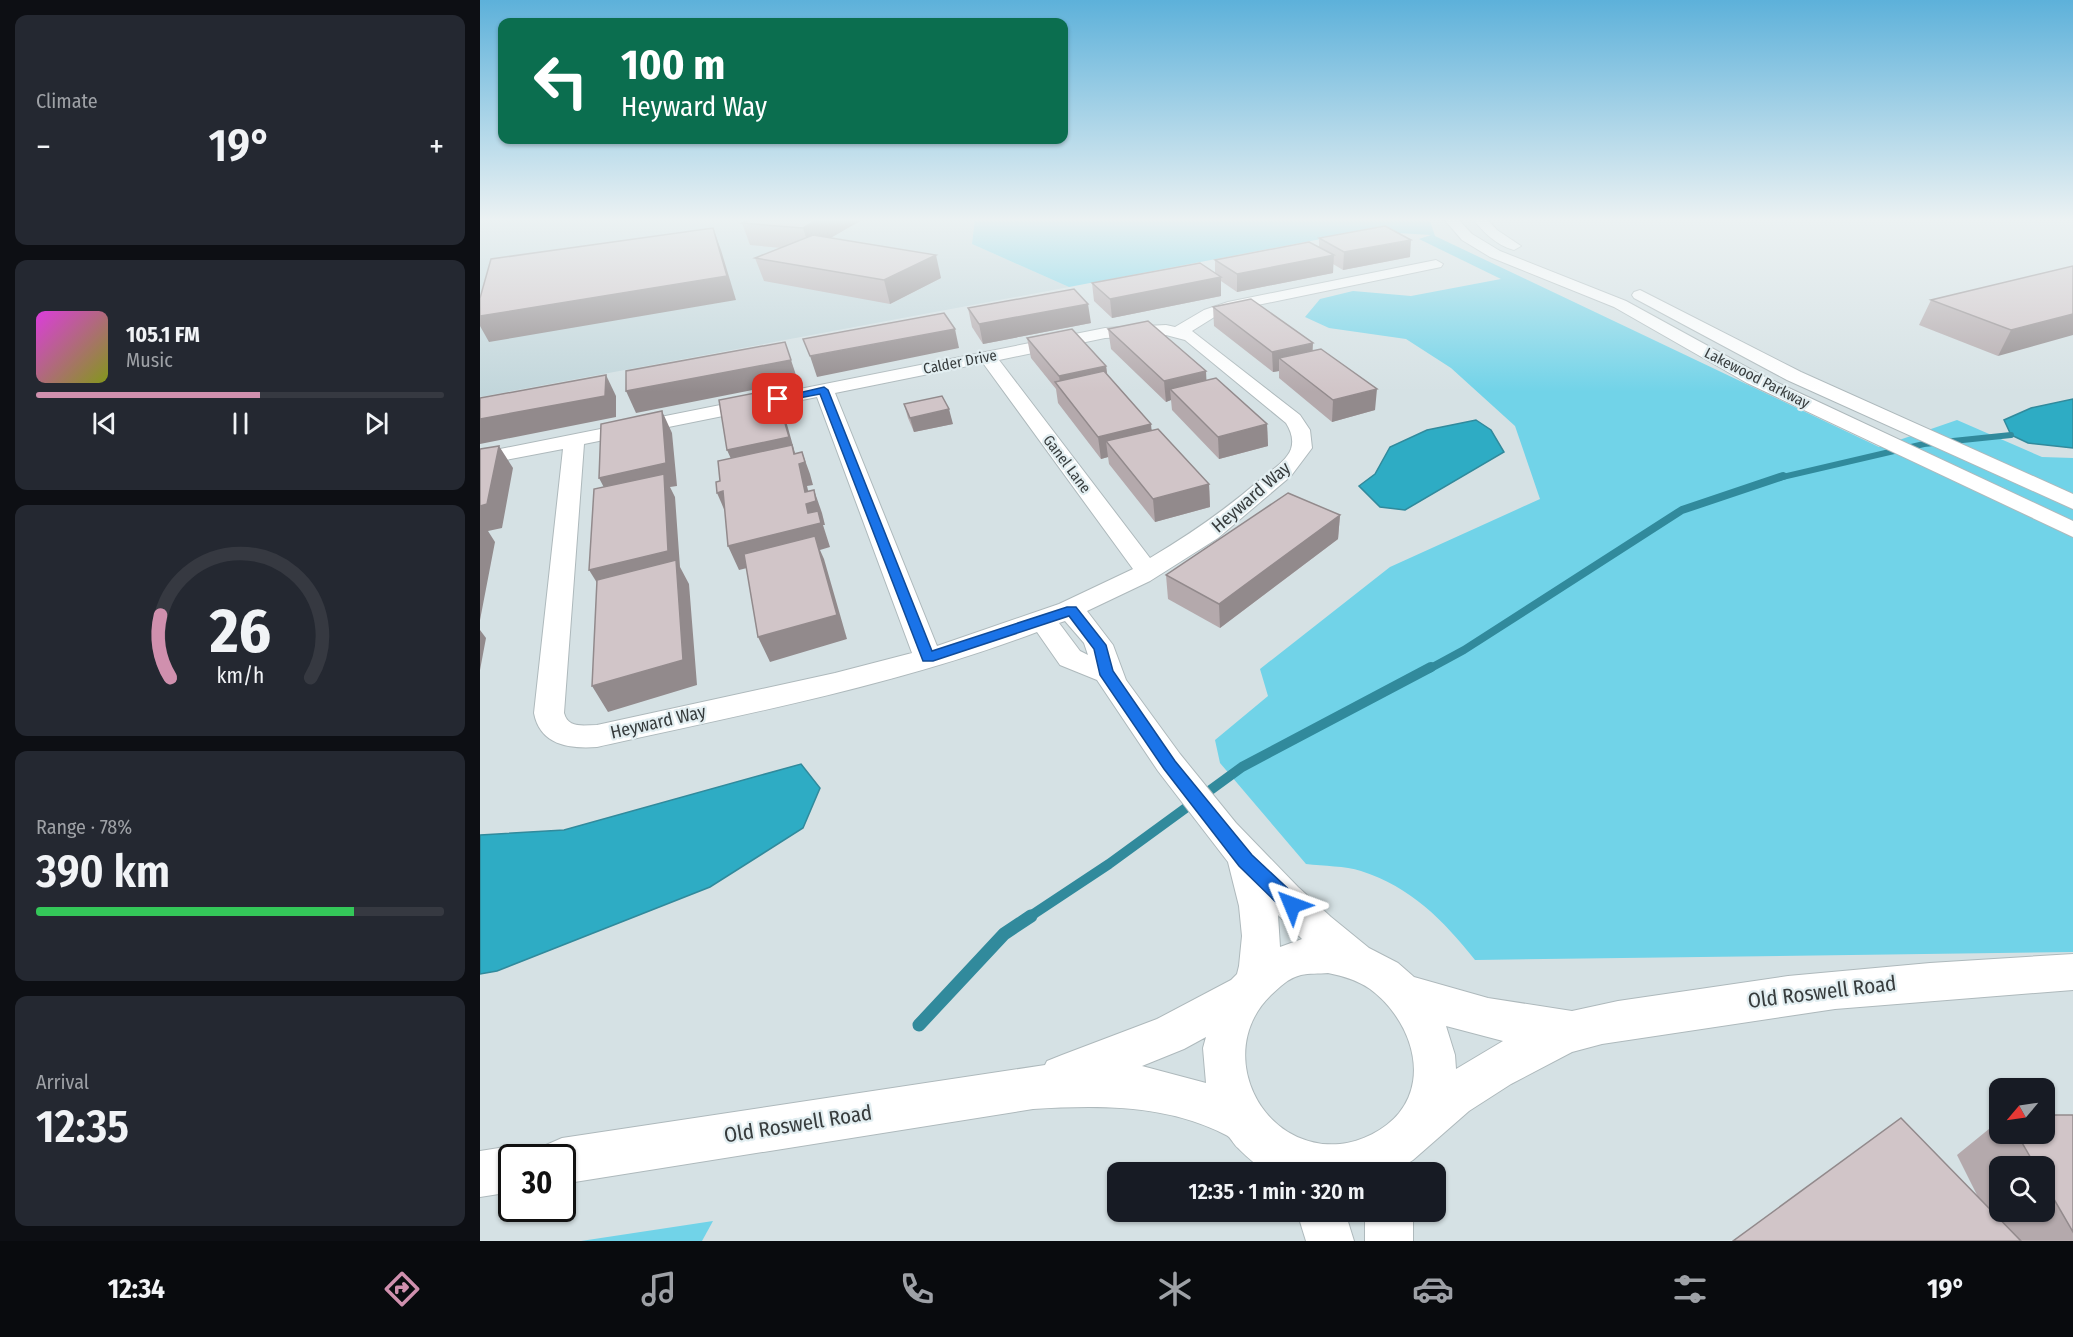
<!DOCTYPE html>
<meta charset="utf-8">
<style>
:root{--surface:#171b24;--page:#242831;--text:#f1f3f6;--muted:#9ea1a6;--line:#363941;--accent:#d090ae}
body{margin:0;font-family:"Fira Sans Condensed",sans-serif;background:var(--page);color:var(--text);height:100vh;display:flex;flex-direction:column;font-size:22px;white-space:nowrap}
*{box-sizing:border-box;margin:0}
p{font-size:20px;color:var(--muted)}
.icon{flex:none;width:33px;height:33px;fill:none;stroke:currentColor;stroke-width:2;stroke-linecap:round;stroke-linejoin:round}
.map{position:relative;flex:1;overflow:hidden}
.panel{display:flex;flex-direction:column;gap:15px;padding:15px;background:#0d0f14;width:480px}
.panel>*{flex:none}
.hud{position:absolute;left:18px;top:18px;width:570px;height:126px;border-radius:12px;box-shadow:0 2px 4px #0004;background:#0b6e4f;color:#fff;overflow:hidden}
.needle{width:39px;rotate:241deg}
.tools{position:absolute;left:1509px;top:1078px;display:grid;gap:12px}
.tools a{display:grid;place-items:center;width:66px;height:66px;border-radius:12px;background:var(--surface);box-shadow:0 2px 4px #0004;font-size:30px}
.speed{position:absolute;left:18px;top:1144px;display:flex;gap:12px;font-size:30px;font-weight:700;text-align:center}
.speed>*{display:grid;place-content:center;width:78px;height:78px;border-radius:50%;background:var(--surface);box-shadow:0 2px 4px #0004;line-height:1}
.speed .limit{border:3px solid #111;border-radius:9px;background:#fff;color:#111}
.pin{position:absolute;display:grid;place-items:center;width:51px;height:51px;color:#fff;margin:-26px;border-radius:12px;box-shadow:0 3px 9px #0006}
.me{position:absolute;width:66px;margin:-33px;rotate:314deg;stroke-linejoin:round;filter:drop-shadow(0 0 4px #0008)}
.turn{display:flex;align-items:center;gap:21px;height:126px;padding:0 24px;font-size:27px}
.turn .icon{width:78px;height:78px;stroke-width:2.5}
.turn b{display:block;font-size:42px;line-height:51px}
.big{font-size:45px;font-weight:600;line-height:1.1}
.panel .widget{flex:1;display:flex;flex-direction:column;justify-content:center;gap:9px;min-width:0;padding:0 21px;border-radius:12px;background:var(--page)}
.panel .dial{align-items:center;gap:0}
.dial svg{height:156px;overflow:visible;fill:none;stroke:var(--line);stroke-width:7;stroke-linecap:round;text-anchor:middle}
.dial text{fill:var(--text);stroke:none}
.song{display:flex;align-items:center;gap:18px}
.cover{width:72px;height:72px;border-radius:9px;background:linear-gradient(135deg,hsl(300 70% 55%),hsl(70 70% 35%))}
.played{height:6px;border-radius:3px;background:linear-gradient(90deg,var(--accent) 55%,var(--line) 55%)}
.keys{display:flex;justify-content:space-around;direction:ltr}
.heat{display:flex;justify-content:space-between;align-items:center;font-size:33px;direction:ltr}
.charge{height:9px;border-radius:4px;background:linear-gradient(90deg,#34c759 78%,var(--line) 0)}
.trip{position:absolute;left:627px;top:1162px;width:339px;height:60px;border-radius:12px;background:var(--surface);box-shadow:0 2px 4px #0004;font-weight:600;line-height:60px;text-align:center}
.menu{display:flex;height:96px;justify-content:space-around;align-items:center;background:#090b0e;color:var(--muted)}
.menu .icon{width:42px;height:42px}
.menu .current{color:var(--accent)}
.menu b{font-size:27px;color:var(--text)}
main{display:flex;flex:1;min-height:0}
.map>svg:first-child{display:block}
</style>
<main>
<section class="panel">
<div class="widget"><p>Climate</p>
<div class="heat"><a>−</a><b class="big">19°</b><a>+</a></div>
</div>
<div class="widget">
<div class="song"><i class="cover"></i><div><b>105.1 FM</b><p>Music</p></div></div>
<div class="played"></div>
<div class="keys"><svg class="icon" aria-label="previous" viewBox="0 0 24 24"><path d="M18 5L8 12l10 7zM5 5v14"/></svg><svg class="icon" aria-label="pause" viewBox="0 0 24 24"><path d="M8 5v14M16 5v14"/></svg><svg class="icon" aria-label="next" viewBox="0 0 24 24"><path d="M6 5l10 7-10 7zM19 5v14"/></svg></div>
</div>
<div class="widget dial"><svg viewBox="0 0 100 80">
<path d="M14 69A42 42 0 1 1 86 69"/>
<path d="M14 69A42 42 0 0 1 9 37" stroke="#d090ae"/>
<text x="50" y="56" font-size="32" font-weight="700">26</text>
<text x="50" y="72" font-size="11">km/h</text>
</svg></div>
<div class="widget"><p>Range · 78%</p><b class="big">390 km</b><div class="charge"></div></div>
<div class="widget"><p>Arrival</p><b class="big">12:35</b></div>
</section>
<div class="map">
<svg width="1593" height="1241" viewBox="0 0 1593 1241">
<rect width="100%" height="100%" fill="#d5e1e4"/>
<path fill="#c2d6db" d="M 0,218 L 495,218 L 492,244 L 589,287 L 0,397 Z"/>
<g fill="#71d3e8">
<path d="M 495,218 L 949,218 L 955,236 L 1399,447 L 1477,420 L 1562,457 L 1593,458 L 1593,952 L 995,960 C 963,920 931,887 881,871 C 865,866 844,866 826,864 L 740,763 L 735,740 L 788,696 L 780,669 L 910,567 L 1060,499 L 1035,426 L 971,368 L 926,339 L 849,328 L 825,317 L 840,299 L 873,291 L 931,296 L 1021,279 L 939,239 L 951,235 L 883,231 L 589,287 L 492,244 Z"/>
<path d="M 233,1221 L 222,1241 L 101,1241 Z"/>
</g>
<g fill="#2eacc4" stroke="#318a9c" stroke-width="1.5">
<path d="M 1593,399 L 1593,448 L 1548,443 L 1531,435 L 1524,420 L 1551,408 Z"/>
<path d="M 996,420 L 1011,430 L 1024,452 L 925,510 L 900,507 L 879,486 L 895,474 L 910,447 L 947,430 Z"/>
<path d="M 321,764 L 340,788 L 323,828 L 230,887 L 17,971 L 0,974 L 0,835 L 84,830 Z"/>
</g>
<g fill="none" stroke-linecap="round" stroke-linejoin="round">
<path stroke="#318a9c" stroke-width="6" d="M 1298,478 L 1444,444 L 1531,435"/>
<path stroke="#318a9c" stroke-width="8" d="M 949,669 L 984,650 L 1202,510 L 1303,476"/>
<path stroke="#318a9c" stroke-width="10" d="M 549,917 L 629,864 L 762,767 L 951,667"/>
<path stroke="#318a9c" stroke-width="13" d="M 439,1025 L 524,934 L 551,916"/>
<defs>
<g id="minor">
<path d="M 963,218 L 977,218 L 992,234 L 1020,251 L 1146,301 L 1281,375 L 1593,521 L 1593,537 L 1267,383 L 1134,307 L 1010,257 L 982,240 Z"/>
<path d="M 992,218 L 1006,218 L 1017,230 L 1041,246 L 1034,250 C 1017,246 1003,232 992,218 Z"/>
<path d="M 956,260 L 963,264 L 961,267 L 758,309 L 736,316 L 712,331 L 820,415 L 830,430 L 832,448 L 811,476 L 738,538 L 670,581 L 607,611 L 633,645 L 646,680 L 700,754 L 756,823 L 818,887 L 851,917 L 889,948 L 918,963 L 934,977 L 1008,998 L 1092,1011 L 1138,1001 L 1308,976 L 1450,963 L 1593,954 L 1593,990 L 1355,1009 L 1122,1044 L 1092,1052 L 1031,1084 L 989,1111 L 933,1160 L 912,1173 L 790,1173 C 777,1166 768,1158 758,1148 C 753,1144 751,1137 746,1135 C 686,1104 618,1105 553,1109 L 82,1184 L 82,1158 L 60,1158 L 66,1145 L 82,1138 L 565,1065 L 567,1061 L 582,1055 L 677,1019 L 751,980 L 757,974 L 759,966 L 762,936 L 759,906 L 748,862 L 678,771 L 617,680 L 580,665 L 557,632 C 415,686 264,714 117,747 C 89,749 60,745 54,713 L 83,449 L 0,465 L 0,453 L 625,328 L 686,325 L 695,327 L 724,310 L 748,302 ZM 686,335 L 705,340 L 806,423 C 811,431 814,440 811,449 C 806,462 790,471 781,479 C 744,511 712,533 670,558 L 519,360 L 625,338 ZM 503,363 L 653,569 L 579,604 L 457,646 L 355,393 ZM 337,397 L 432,653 L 355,673 L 117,725 C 104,725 88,729 84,713 L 104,444 ZM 585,621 L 604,643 L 608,655 L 600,651 L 579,623 ZM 798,915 L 822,939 L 800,947 ZM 848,973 C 863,976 877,980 890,989 C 927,1016 951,1073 919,1113 C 905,1130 881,1142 860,1144 C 780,1151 733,1051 791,995 C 800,987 808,978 821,975 C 829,973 839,974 848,973 ZM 966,1026 L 1023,1041 L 976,1069 L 975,1055 ZM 726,1037 L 723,1048 L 726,1083 L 662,1066 L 704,1049 Z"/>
<path d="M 1160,290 L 1321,372 L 1593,494 L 1593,509 L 1307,380 L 1154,298 L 1152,295 L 1154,292 Z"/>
<path d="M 32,1146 L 48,1153 L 51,1158 L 32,1158 L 32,1192 L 0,1197 L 0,1151 Z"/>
<path d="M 817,1212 L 865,1212 L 874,1241 L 826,1241 Z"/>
<rect x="885" y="1212" width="48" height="29"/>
</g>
</defs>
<use href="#minor" stroke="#aeb9bc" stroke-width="2"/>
<use href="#minor" fill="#fff" fill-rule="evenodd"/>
</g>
<g fill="#b4a9ac" fill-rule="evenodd">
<path d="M 385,218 L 350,238 L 461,278 L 410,304 L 284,281 L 275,258 L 302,248 L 270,245 L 262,223 Z"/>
<path d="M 839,238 L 930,257 L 863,270 L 853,264 L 853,273 L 757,292 L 741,281 L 741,296 L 632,318 L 614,301 L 612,283 L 735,274 L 735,260 L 839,247 Z"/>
<path d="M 1593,266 L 1518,356 L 1439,325 L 1451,300 Z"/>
<path d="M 733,307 L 833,350 L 895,410 L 852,422 L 799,378 L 799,371 L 793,372 L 734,326 Z"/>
<path d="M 488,308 L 611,323 L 503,344 L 492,327 Z"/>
<path d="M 628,329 L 727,381 L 787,424 L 788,446 L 739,459 L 692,410 L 691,400 L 686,402 L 631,349 Z"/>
<path d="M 547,338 L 626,366 L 627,375 L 672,430 L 729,484 L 730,507 L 675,522 L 629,464 L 628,457 L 621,459 L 578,403 L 576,389 L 551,358 Z"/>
<path d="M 424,404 L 473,424 L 434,432 L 428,418 Z"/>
<path d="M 860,515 L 858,539 L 740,628 L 688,599 L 686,575 Z"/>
<path d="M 1593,1115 L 1593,1241 L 1253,1241 L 1498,1197 L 1477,1155 L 1520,1120 L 1520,1134 L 1564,1134 ZM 1520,1167 L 1564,1167 L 1564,1212 L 1520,1212 Z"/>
</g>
<g fill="#928a8c">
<path d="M 340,218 L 385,218 L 330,250 L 323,228 Z"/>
<path d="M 233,228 L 241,250 L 256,300 L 9,342 L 0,326 L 0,316 Z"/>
<path d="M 931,240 L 930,257 L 863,270 L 864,252 Z"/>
<path d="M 456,255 L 461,278 L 410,304 L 404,280 Z"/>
<path d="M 854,255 L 853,273 L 757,292 L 757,274 Z"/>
<path d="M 741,277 L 741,296 L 632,318 L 630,299 Z"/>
<path d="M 608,304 L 611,323 L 503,344 L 499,324 Z"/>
<path d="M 1593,314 L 1593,335 L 1518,356 L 1531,330 Z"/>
<path d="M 475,329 L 479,348 L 337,377 L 330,356 Z"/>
<path d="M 305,342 L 318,381 L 156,413 L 146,391 Z"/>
<path d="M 833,343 L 832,363 L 799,358 L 799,371 L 793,372 L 792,352 Z"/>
<path d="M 626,366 L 629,387 L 581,390 L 579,376 Z"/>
<path d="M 726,371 L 727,391 L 690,389 L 691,400 L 686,402 L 684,381 Z"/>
<path d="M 126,375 L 136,396 L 136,417 L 0,444 L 0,419 Z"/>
<path d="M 295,389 L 303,410 L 315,453 L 319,464 L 322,452 L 330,474 L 333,485 L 327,486 L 331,503 L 334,490 L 342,513 L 345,525 L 343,525 L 350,547 L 340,550 L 344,559 L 367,639 L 290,662 L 278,637 L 339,550 L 259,570 L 248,546 L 257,472 L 247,450 Z"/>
<path d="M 897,389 L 895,410 L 852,422 L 853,400 Z"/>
<path d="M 469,409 L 473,424 L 434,432 L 430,418 Z"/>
<path d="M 182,411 L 192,433 L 197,486 L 190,487 L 195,497 L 200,567 L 209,584 L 217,685 L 128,712 L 112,686 L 124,594 L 109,570 L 131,501 L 119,478 Z"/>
<path d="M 671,424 L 673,445 L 626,441 L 628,457 L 621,459 L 618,437 Z"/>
<path d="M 787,424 L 788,446 L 739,459 L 738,437 Z"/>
<path d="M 19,446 L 33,468 L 22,528 L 8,531 L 15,542 L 0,620 L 0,506 Z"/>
<path d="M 729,484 L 730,507 L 675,522 L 673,499 Z"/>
<path d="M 243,491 L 247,516 L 237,493 Z"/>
<path d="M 860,515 L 858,539 L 740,628 L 739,604 Z"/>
<path d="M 0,630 L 6,638 L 0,670 Z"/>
</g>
<g fill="#d1c5c8" stroke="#928a8c" stroke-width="1.5">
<path d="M 273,218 L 340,218 L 323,228 L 262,223 Z"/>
<path d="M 905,226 L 931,240 L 864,252 L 839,238 Z"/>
<path d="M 233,228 L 247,276 L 0,316 L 0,298 L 11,259 Z"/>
<path d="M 333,235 L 456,255 L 404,280 L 275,258 Z"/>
<path d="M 829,242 L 854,255 L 757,274 L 735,260 Z"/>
<path d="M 720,263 L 741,277 L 630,299 L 612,283 Z"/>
<path d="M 1593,266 L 1593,314 L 1531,330 L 1451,300 Z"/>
<path d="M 594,289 L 608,304 L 499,324 L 488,308 Z"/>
<path d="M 771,299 L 833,343 L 792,352 L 733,307 Z"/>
<path d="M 464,313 L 475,329 L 330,356 L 323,339 Z"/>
<path d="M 668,321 L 726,371 L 684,381 L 628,329 Z"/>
<path d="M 592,329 L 626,366 L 579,376 L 547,338 Z"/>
<path d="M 305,342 L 311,360 L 146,391 L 146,371 Z"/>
<path d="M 841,349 L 897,389 L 853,400 L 799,358 Z"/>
<path d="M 624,371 L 671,424 L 618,437 L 575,382 Z"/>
<path d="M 126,375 L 125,396 L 0,419 L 0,398 Z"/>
<path d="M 736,378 L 787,424 L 738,437 L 690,389 Z"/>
<path d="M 295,389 L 309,437 L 247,450 L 239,400 Z"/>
<path d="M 462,396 L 469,409 L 430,418 L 424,404 Z"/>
<path d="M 182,411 L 186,463 L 119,478 L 121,424 Z"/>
<path d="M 678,429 L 729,484 L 673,499 L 626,441 Z"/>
<path d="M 312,445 L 314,454 L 322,452 L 325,462 L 319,464 L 325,492 L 334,490 L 336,501 L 326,504 L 328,513 L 338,511 L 341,523 L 248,546 L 243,491 L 237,493 L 236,482 L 240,481 L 238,461 Z"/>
<path d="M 19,446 L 7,504 L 0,506 L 0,449 Z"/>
<path d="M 184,474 L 188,551 L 109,570 L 114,489 Z"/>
<path d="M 808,493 L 860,515 L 739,604 L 686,575 Z"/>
<path d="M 335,536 L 357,615 L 278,637 L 264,554 Z"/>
<path d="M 196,560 L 203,660 L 112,686 L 117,580 Z"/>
<path d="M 1564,1115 L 1593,1115 L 1593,1232 L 1564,1182 L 1564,1167 L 1556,1167 L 1537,1134 L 1564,1134 Z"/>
<path d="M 1421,1118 L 1541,1241 L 1253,1241 Z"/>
</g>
<linearGradient id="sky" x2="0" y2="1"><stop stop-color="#5db1da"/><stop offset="0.56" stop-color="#ecf2f3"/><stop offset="1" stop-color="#ecf2f3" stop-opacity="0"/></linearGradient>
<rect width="1593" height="392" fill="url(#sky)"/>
<path fill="#1a73e8" stroke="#114b97" stroke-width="1.5" d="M 344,387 L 348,390 L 452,651 L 587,607 L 596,607 L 626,645 L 633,671 L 695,761 L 772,855 L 819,899 L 821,905 L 819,911 L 812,913 L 805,911 L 759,866 L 684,769 L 620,675 L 614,649 L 589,616 L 453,661 L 443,661 L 340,394 L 298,402 L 293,399 Z"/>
<g text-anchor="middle" stroke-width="4.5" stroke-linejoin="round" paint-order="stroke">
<g font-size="15" fill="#373c3d" stroke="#e2eef1">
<text transform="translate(480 362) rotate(-11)" y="5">Calder Drive</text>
<text transform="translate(1277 378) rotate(27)" y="5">Lakewood Parkway</text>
<text transform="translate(587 464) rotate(53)" y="5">Ganel Lane</text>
</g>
<g font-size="18" fill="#373c3d" stroke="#e2eef1">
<text transform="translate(771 497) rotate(-41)" y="6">Heyward Way</text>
<text transform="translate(178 722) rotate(-13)" y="6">Heyward Way</text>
</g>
<g font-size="21" fill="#373c3d" stroke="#e2eef1">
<text transform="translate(1342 992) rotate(-7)" y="7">Old Roswell Road</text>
<text transform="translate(318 1124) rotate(-9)" y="7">Old Roswell Road</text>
</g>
</g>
</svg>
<div class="tools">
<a><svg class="needle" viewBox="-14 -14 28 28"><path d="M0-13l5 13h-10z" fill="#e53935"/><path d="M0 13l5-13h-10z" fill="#9ea1a6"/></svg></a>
<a><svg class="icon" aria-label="search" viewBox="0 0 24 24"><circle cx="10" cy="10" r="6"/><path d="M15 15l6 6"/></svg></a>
</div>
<div class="speed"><div class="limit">30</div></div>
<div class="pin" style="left:298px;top:399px;background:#d93025"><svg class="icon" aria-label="arrive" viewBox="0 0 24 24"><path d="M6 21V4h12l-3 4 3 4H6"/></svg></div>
<svg class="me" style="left:812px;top:905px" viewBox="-20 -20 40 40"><path d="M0-17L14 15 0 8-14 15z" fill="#1a73e8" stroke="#fff" stroke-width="4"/></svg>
<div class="trip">12:35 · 1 min · 320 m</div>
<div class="hud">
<div class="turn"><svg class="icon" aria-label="left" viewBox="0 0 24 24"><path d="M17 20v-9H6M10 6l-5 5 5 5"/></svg><div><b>100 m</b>Heyward Way</div></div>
</div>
</div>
</main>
<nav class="menu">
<b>12:34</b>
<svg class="icon current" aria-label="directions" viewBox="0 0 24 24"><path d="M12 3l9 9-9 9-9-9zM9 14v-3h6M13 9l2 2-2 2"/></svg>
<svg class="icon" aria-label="music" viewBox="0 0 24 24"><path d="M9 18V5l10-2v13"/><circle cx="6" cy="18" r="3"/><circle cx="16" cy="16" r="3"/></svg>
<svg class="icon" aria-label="phone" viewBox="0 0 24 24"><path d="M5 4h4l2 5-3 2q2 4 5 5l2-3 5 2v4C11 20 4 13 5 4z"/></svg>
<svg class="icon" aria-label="climate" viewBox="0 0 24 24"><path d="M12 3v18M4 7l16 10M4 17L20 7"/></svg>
<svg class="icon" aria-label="car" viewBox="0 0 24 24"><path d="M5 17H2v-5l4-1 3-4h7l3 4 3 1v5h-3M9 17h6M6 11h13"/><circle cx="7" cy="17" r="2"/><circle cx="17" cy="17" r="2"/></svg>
<svg class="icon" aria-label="filters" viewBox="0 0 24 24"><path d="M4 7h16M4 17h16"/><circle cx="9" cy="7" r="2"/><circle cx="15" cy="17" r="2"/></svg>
<b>19°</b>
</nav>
